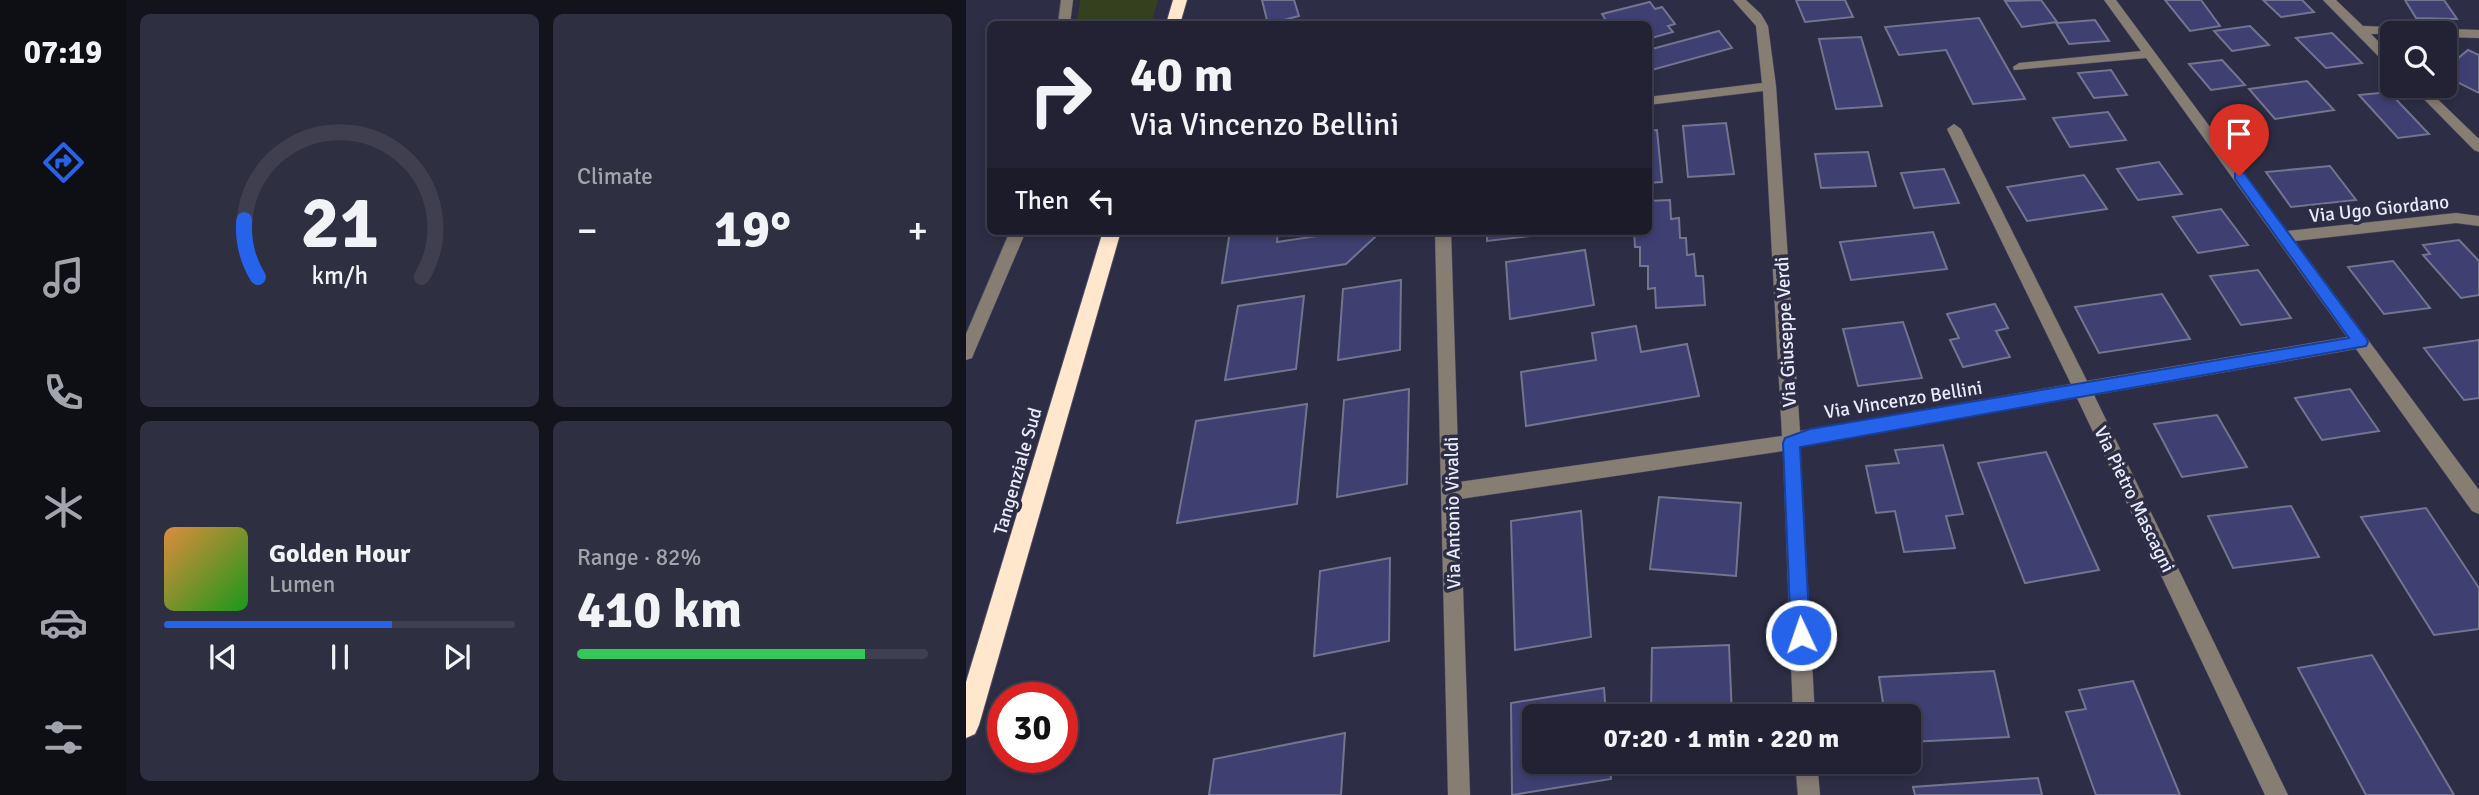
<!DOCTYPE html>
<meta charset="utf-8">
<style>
:root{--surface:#222234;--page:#2e2f40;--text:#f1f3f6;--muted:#a2a4ac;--line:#3f3f4f;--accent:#2563eb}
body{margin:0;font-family:Signika,sans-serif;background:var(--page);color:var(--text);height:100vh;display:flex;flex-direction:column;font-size:26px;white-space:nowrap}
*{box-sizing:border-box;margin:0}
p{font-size:23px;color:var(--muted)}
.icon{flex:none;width:38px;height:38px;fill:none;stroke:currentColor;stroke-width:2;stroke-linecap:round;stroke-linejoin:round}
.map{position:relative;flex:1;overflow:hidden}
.sheet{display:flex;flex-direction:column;gap:14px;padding:14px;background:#13131d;width:840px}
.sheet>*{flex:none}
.guide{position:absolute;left:21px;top:21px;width:665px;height:214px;border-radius:10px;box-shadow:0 4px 10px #0003,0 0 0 2px var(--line);background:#222234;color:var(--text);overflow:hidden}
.fabs{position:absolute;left:1414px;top:21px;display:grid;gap:14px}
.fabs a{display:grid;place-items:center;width:77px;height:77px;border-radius:10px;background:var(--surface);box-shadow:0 4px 10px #0003,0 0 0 2px var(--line);font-size:35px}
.speed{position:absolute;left:21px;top:682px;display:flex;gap:14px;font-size:35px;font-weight:700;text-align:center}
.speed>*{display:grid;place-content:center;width:91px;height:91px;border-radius:50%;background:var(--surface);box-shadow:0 4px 10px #0003,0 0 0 2px var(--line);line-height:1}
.speed .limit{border:10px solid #d22;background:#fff;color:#111}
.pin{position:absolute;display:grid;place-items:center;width:60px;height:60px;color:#fff;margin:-72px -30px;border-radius:50% 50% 50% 0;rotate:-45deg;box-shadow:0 0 7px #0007}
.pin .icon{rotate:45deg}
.me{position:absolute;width:77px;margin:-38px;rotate:357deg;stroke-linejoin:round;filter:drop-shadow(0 0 5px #0008)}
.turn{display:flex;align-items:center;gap:24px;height:147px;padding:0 28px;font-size:32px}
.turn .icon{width:91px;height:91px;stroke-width:2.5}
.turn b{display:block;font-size:49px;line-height:60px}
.then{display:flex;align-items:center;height:66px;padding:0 28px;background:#0003;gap:14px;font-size:26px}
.big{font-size:52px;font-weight:700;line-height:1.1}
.sheet .card{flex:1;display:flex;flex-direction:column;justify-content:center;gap:10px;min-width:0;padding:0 24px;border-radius:10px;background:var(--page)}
.sheet .dial{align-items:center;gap:0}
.dial svg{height:182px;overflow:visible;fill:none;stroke:var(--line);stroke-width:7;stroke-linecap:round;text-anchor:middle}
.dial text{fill:var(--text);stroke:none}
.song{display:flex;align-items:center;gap:21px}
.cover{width:84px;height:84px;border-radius:10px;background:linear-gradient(135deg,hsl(30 70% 55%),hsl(120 70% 35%))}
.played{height:7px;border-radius:4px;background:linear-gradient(90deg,var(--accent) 65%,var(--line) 65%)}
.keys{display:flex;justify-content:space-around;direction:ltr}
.heat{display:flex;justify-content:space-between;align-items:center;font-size:38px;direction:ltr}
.charge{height:10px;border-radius:5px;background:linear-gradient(90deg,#34c759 82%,var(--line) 0)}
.sheet .tiles{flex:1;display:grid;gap:14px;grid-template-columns:repeat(2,1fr)}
.trip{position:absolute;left:556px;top:704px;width:399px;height:70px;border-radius:10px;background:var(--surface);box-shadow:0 4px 10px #0003,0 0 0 2px var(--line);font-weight:700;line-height:70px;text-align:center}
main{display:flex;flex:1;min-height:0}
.menu{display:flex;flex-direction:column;width:126px;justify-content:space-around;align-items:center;background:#0e0e15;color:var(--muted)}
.menu .icon{width:49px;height:49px}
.menu .on{color:var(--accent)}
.menu b{font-size:32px;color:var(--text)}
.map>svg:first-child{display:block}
</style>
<main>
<nav class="menu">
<b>07:19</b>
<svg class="icon on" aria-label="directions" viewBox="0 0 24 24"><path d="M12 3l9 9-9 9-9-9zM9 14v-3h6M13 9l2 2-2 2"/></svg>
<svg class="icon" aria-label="music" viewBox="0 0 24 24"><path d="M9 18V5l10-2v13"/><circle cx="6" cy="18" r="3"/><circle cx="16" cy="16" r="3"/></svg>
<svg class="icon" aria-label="phone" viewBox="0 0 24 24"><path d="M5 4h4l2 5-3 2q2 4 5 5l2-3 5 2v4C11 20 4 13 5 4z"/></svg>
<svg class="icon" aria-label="climate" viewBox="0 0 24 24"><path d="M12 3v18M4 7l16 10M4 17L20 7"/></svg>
<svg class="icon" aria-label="car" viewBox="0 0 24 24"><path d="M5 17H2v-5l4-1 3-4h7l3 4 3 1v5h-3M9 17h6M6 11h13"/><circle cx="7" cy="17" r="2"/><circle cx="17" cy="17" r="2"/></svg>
<svg class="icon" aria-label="filters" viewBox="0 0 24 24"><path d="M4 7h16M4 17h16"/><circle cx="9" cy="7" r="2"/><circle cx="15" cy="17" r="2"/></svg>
</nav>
<section class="sheet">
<div class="tiles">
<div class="card dial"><svg viewBox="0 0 100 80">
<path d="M14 69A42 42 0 1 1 86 69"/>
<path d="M14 69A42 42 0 0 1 8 44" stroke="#2563eb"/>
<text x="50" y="56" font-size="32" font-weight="700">21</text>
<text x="50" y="72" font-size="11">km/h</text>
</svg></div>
<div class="card"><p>Climate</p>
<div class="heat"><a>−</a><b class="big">19°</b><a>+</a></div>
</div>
<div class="card">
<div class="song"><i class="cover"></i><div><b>Golden Hour</b><p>Lumen</p></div></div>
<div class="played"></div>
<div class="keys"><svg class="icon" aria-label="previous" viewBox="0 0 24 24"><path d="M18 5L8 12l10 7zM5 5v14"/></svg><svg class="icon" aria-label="pause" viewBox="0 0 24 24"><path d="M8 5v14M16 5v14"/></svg><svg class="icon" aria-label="next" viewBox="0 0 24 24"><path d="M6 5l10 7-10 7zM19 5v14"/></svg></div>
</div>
<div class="card"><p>Range · 82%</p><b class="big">410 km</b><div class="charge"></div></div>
</div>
</section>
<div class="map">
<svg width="1513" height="795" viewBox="0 0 1513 795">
<rect width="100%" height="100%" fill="#2d2d45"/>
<path fill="#35411e" d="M 114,0 L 192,0 L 185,24 L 111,24 Z"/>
<g fill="#3f3f72" stroke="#737490" stroke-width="2">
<path d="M 296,0 L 328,0 L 333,16 L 302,24 Z"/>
<path d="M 830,0 L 879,0 L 887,17 L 839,22 Z"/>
<path d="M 1075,0 L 1091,22 L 1056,27 L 1039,1 Z"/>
<path d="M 1199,0 L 1235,0 L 1254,26 L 1224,31 Z"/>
<path d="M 1297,0 L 1336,0 L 1348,12 L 1315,17 Z"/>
<path d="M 1439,0 L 1478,0 L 1491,19 L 1450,18 Z"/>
<path d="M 684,2 L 689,9 L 696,7 L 709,24 L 702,26 L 707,32 L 682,39 L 682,24 L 642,24 L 636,14 Z"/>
<path d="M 1013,18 L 1059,99 L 1007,104 L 980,50 L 933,55 L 919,27 Z"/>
<path d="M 1129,20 L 1143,41 L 1103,44 L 1090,23 Z"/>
<path d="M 1284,26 L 1303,45 L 1266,51 L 1248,31 Z"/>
<path d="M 753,31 L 766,48 L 682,71 L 682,50 Z"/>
<path d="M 1366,33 L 1396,63 L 1360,68 L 1330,38 Z"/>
<path d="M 895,37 L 916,106 L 870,109 L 853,39 Z"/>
<path d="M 1502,50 L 1513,55 L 1513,93 L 1479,76 L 1479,69 Z"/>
<path d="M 1256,60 L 1279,85 L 1245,90 L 1223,64 Z"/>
<path d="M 1145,70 L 1161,95 L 1128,98 L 1112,73 Z"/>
<path d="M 1341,81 L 1368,110 L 1309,119 L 1283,89 Z"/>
<path d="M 1423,92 L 1463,134 L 1432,138 L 1393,95 Z"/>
<path d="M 1142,112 L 1160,140 L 1104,147 L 1087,118 Z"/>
<path d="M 760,123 L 768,174 L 722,177 L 717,126 Z"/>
<path d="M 691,130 L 696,182 L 682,183 L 682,131 Z"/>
<path d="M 902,152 L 910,186 L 855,188 L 849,154 Z"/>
<path d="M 1193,162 L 1216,194 L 1172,200 L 1151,169 Z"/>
<path d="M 1364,166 L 1390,200 L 1325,207 L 1300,172 Z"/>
<path d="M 978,169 L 993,203 L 948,208 L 935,173 Z"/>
<path d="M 1118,175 L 1141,209 L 1061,221 L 1041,187 Z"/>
<path d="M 704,200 L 705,219 L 713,218 L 714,238 L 720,238 L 721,255 L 728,254 L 730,276 L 737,276 L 739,305 L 690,308 L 689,288 L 682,289 L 682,266 L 674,266 L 674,247 L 669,247 L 668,231 L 682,231 L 682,201 Z"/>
<path d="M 1255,209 L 1282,245 L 1232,253 L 1207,217 Z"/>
<path d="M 264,231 L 312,231 L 311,242 L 365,234 L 365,231 L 409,231 L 409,237 L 380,264 L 256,283 Z"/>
<path d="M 521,231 L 609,231 L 521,241 Z"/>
<path d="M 967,232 L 981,269 L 885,280 L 874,242 Z"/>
<path d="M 1493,240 L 1513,261 L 1513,295 L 1495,298 L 1457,255 L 1464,254 L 1457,245 Z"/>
<path d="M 619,250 L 628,305 L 544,319 L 540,262 Z"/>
<path d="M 1427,261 L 1464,308 L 1418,314 L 1382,267 Z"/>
<path d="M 1292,270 L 1325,318 L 1275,325 L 1244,276 Z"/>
<path d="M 435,280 L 434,350 L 372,360 L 377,289 Z"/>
<path d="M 1196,294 L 1224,339 L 1133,353 L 1109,307 Z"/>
<path d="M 338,296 L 330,369 L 259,380 L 272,306 Z"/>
<path d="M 1029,304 L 1042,328 L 1030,331 L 1044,357 L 997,367 L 984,340 L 993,338 L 981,314 Z"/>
<path d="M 937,322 L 956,378 L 892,386 L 877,329 Z"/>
<path d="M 670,326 L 675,352 L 721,344 L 733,396 L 560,426 L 555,372 L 630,360 L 626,333 Z"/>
<path d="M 1513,340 L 1513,398 L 1498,400 L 1458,348 Z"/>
<path d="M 443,389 L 441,484 L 371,497 L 378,400 Z"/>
<path d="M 1384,389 L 1413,431 L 1356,440 L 1329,398 Z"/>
<path d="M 341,404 L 331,504 L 211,523 L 230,421 Z"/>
<path d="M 1251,415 L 1281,467 L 1216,477 L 1188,424 Z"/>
<path d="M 977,445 L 997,514 L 980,516 L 989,548 L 938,552 L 929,511 L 910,513 L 900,466 L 933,463 L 929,450 Z"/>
<path d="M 1080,452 L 1133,570 L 1059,583 L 1012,463 Z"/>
<path d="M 693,497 L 775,503 L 770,576 L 684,569 Z"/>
<path d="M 1325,506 L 1353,557 L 1267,568 L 1242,516 Z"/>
<path d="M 1460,508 L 1513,588 L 1513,629 L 1468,635 L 1395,517 Z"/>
<path d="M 615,511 L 625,637 L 549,650 L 545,521 Z"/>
<path d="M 424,558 L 423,641 L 348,656 L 354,571 Z"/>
<path d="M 763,645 L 766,716 L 685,716 L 686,648 Z"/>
<path d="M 1406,655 L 1488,795 L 1400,795 L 1332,668 Z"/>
<path d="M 1028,671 L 1043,737 L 943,742 L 943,716 L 919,716 L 913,677 Z"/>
<path d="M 1167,681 L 1214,795 L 1130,795 L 1100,712 L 1120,709 L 1113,690 Z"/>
<path d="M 638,688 L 640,716 L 569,716 L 569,761 L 644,761 L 645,779 L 546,795 L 545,703 Z"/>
<path d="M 379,733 L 375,795 L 243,795 L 248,759 Z"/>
<path d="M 1072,778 L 1076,795 L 949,795 L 947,787 Z"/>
</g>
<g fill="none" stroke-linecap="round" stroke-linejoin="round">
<defs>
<g id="minor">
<path d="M 95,0 L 107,0 L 104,24 L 92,24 Z"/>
<path d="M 767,0 L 780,0 L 795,14 L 802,26 L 810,86 L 834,431 L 1105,384 L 981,129 L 988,124 L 995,129 L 1121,381 L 1381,337 L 1180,58 L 1048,70 L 1047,67 L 1053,63 L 1175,51 L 1138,0 L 1150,0 L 1321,231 L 1490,213 L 1513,216 L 1513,226 L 1490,223 L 1329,241 L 1513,490 L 1513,514 L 1506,511 L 1390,349 L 1128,395 L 1322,795 L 1299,795 L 1111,398 L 834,446 L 849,716 L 827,716 L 817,451 L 494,499 L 504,795 L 482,795 L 469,231 L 485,231 L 493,482 L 816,436 L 797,91 L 682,105 L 682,97 L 796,83 L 790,26 Z"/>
<path d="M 1357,0 L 1370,0 L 1397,26 L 1513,30 L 1513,38 L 1479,37 L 1479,33 L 1405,34 L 1426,55 L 1426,66 L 1421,65 Z"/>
<path d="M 1445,86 L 1458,86 L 1513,139 L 1513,152 L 1508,150 Z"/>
<path d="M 44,231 L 60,231 L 8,353 L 6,358 L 0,360 L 0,334 Z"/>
<path d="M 829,761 L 851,761 L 854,795 L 832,795 Z"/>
</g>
<g id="highway">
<path d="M 207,0 L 221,0 L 214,24 L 200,24 Z"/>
<path d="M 137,231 L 155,231 L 13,725 L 9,734 L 0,738 L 0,682 Z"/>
</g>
</defs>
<use href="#minor" stroke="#4b4b62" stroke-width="1"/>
<use href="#highway" stroke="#4b4b62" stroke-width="2"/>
<use href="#minor" fill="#867d73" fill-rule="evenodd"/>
<use href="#highway" fill="#ffe7ce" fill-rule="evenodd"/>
</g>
<path fill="#2563eb" stroke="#184099" stroke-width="2" d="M 1273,171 L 1278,173 L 1400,338 L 1402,342 L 1400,346 L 834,447 L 844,635 L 842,641 L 835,644 L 828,641 L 825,635 L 817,443 L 819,438 L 844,429 L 1383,338 L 1269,179 L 1269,173 Z"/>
<g text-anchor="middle" stroke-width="7" stroke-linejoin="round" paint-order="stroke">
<g font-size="19" fill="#e9eafa" stroke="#2d2d45">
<text transform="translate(1413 208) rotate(-6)" y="7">Via Ugo Giordano</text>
<text transform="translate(819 332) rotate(-93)" y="7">Via Giuseppe Verdi</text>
<text transform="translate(937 399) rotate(-9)" y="7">Via Vincenzo Bellini</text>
<text transform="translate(51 471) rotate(-74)" y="7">Tangenziale Sud</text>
<text transform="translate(1169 499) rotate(64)" y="7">Via Pietro Mascagni</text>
<text transform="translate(486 513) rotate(-91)" y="7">Via Antonio Vivaldi</text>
</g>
</g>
</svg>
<div class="fabs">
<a><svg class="icon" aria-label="search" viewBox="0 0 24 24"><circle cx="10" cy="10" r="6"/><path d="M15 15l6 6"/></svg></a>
</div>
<div class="speed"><div class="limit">30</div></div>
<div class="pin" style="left:1273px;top:176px;background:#d93025"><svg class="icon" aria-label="arrive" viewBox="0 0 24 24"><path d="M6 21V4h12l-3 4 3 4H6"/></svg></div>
<svg class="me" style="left:835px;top:635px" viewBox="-20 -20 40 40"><circle r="17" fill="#2563eb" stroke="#fff" stroke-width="3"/><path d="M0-11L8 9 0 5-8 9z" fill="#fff"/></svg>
<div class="trip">07:20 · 1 min · 220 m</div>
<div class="guide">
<div class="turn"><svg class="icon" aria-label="right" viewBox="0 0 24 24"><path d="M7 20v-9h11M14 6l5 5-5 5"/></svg><div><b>40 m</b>Via Vincenzo Bellini</div></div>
<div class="then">Then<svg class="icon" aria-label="left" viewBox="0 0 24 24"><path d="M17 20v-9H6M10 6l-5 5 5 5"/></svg></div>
</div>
</div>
</main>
